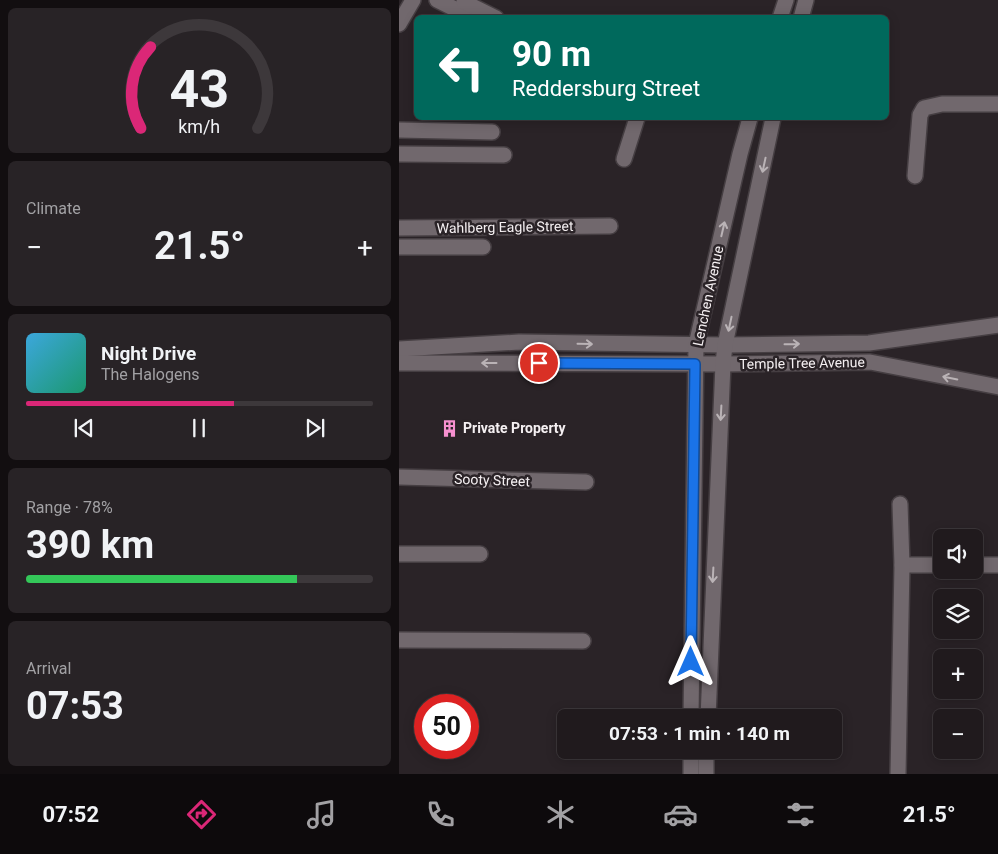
<!DOCTYPE html>
<meta charset="utf-8">
<style>
:root{--surface:#201a1d;--page:#282326;--text:#f1f3f6;--muted:#a2a1a4;--line:#3d383b;--accent:#db2777}
body{margin:0;font-family:Roboto,sans-serif;background:var(--page);color:var(--text);height:100vh;display:flex;flex-direction:column;font-size:19px;white-space:nowrap}
*{box-sizing:border-box;margin:0}
p{font-size:16px;color:var(--muted)}
.icon{flex:none;width:28px;height:28px;fill:none;stroke:currentColor;stroke-width:2;stroke-linecap:round;stroke-linejoin:round}
.map{position:relative;flex:1;overflow:hidden}
.sheet{display:flex;flex-direction:column;gap:8px;padding:8px;background:#120e10;width:399px}
.sheet>*{flex:none}
.hud{position:absolute;left:15px;top:15px;width:475px;height:105px;border-radius:8px;box-shadow:0 2px 12px #0003,0 0 0 1px var(--line);background:#00695c;color:#fff;overflow:hidden}
.fabs{position:absolute;left:534px;top:529px;display:grid;gap:10px}
.fabs a{display:grid;place-items:center;width:50px;height:50px;border-radius:8px;background:var(--surface);box-shadow:0 2px 12px #0003,0 0 0 1px var(--line);font-size:25px}
.speed{position:absolute;left:15px;top:694px;display:flex;gap:10px;font-size:25px;font-weight:700;text-align:center}
.speed>*{display:grid;place-content:center;width:65px;height:65px;border-radius:50%;background:var(--surface);box-shadow:0 2px 12px #0003,0 0 0 1px var(--line);line-height:1}
.speed .limit{border:8px solid #d22;background:#fff;color:#111}
.pin{position:absolute;display:grid;place-items:center;width:42px;height:42px;color:#fff;margin:-21px;border:2px solid #fff;border-radius:50%;box-shadow:0 1px 5px #0007}
.me{position:absolute;width:55px;margin:-28px;rotate:0deg;stroke-linejoin:round;filter:drop-shadow(0 0 4px #0008)}
.turn{display:flex;align-items:center;gap:18px;height:105px;padding:0 15px;font-size:22px}
.turn .icon{width:65px;height:65px;stroke-width:2.5}
.turn b{display:block;font-size:35px;line-height:42px}
.big{font-size:38px;font-weight:700;line-height:1.1}
.sheet .card{flex:1;display:flex;flex-direction:column;justify-content:center;gap:8px;min-width:0;padding:0 18px;border-radius:8px;background:var(--page)}
.sheet .dial{align-items:center;gap:0}
.dial svg{height:130px;overflow:visible;fill:none;stroke:var(--line);stroke-width:7;stroke-linecap:round;text-anchor:middle}
.dial text{fill:var(--text);stroke:none}
.song{display:flex;align-items:center;gap:15px}
.cover{width:60px;height:60px;border-radius:8px;background:linear-gradient(135deg,hsl(200 70% 55%),hsl(160 70% 35%))}
.played{height:5px;border-radius:2px;background:linear-gradient(90deg,var(--accent) 60%,var(--line) 60%)}
.keys{display:flex;justify-content:space-around;direction:ltr}
.heat{display:flex;justify-content:space-between;align-items:center;font-size:28px;direction:ltr}
.charge{height:8px;border-radius:4px;background:linear-gradient(90deg,#34c759 78%,var(--line) 0)}
.trip{position:absolute;left:158px;top:709px;width:285px;height:50px;border-radius:8px;background:var(--surface);box-shadow:0 2px 12px #0003,0 0 0 1px var(--line);font-weight:700;line-height:50px;text-align:center}
.dock{display:flex;height:80px;justify-content:space-around;align-items:center;background:#0d0a0c;color:var(--muted)}
.dock .icon{width:35px;height:35px}
.dock .current{color:var(--accent)}
.dock b{font-size:22px;color:var(--text)}
main{display:flex;flex:1;min-height:0}
.map>svg:first-child{display:block}
</style>
<main>
<section class="sheet">
<div class="card dial"><svg viewBox="0 0 100 80">
<path d="M14 69A42 42 0 1 1 86 69"/>
<path d="M14 69A42 42 0 0 1 20 19" stroke="#db2777"/>
<text x="50" y="56" font-size="32" font-weight="700">43</text>
<text x="50" y="72" font-size="11">km/h</text>
</svg></div>
<div class="card"><p>Climate</p>
<div class="heat"><a>−</a><b class="big">21.5°</b><a>+</a></div>
</div>
<div class="card">
<div class="song"><i class="cover"></i><div><b>Night Drive</b><p>The Halogens</p></div></div>
<div class="played"></div>
<div class="keys"><svg class="icon" aria-label="previous" viewBox="0 0 24 24"><path d="M18 5L8 12l10 7zM5 5v14"/></svg><svg class="icon" aria-label="pause" viewBox="0 0 24 24"><path d="M8 5v14M16 5v14"/></svg><svg class="icon" aria-label="next" viewBox="0 0 24 24"><path d="M6 5l10 7-10 7zM19 5v14"/></svg></div>
</div>
<div class="card"><p>Range · 78%</p><b class="big">390 km</b><div class="charge"></div></div>
<div class="card"><p>Arrival</p><b class="big">07:53</b></div>
</section>
<div class="map">
<svg width="600" height="774" viewBox="0 0 600 774">
<rect width="100%" height="100%" fill="#2a2327"/>
<g fill="none" stroke-linecap="round" stroke-linejoin="round">
<defs>
<g id="minor">
<path d="M 38,0 L 74,18"/>
<path d="M 65,2 L 97,18"/>
<path d="M 0,24 L 14,0"/>
<path d="M 0,130 L 93,132"/>
<path d="M 0,154 L 105,155"/>
<path d="M 225,159 L 238,118"/>
<path d="M 516,176 L 521,115 L 525,108 L 543,104 L 600,104"/>
<path d="M 0,228 L 211,226"/>
<path d="M 0,247 L 84,247"/>
<path d="M 326,345 L 470,343 L 600,325"/>
<path d="M 324,364 L 471,362 L 600,387"/>
<path d="M 0,477 L 187,482"/>
<path d="M 0,554 L 81,554"/>
<path d="M 503,565 L 542,565"/>
<path d="M 575,565 L 600,565"/>
<path d="M 0,640 L 184,641"/>
<path d="M 499,774 L 503,565 L 501,504"/>
</g>
<g id="tertiary">
<path d="M 0,349 L 120,342 L 326,345"/>
<path d="M 0,363 L 324,364"/>
</g>
<g id="secondary">
<path d="M 381,18 L 387,0"/>
<path d="M 402,18 L 407,0"/>
<path d="M 292,718 L 297,345 L 341,154 L 351,118"/>
<path d="M 309,718 L 324,364 L 326,345 L 374,118"/>
<path d="M 292,774 L 292,750"/>
<path d="M 307,774 L 307,750"/>
</g>
</defs>
<use href="#minor" stroke="#453e42" stroke-width="18"/>
<use href="#tertiary" stroke="#453e42" stroke-width="18"/>
<use href="#secondary" stroke="#453e42" stroke-width="18"/>
<use href="#minor" stroke="#71686d" stroke-width="15"/>
<use href="#tertiary" stroke="#71686d" stroke-width="15"/>
<use href="#secondary" stroke="#71686d" stroke-width="15"/>
</g>
<defs><path id="oneway-shaft" d="M-6 0H5M1.5-3L5.5 0L1.5 3" fill="none" stroke-width="1.6" stroke-linecap="round" stroke-linejoin="round" transform="scale(1.25)"/></defs>
<g stroke="#bab3b6">
<use href="#oneway-shaft" transform="translate(365 165) rotate(102)"/>
<use href="#oneway-shaft" transform="translate(324 229) rotate(-77)"/>
<use href="#oneway-shaft" transform="translate(331 324) rotate(102)"/>
<use href="#oneway-shaft" transform="translate(186 344) rotate(1)"/>
<use href="#oneway-shaft" transform="translate(393 344) rotate(-1)"/>
<use href="#oneway-shaft" transform="translate(90 363) rotate(-180)"/>
<use href="#oneway-shaft" transform="translate(551 378) rotate(-169)"/>
<use href="#oneway-shaft" transform="translate(322 413) rotate(93)"/>
<use href="#oneway-shaft" transform="translate(314 575) rotate(93)"/>
</g>
<g fill="none" stroke-linecap="round" stroke-linejoin="round">
<defs>
<path id="route" d="M 140,363 L 296,364 L 292,662"/>
</defs>
<use href="#route" stroke="#114b97" stroke-width="12"/>
<use href="#route" stroke="#1a73e8" stroke-width="9"/>
</g>
<defs>
<symbol id="building-bare" viewBox="-9 -9 18 18"><path d="M-4-6H4V6H1V3H-1V6H-4ZM-2.5-4.3h1.7v1.8h-1.7ZM.8-4.3h1.7v1.8H.8ZM-2.5-1h1.7V.8h-1.7ZM.8-1h1.7V.8H.8Z" fill="#f690cf" stroke="#2a2327" stroke-width="2.5" paint-order="stroke"/></symbol>
</defs>
<g fill-rule="evenodd">
<use href="#building-bare" x="38" y="416" width="25" height="25"/>
</g>
<g text-anchor="middle" stroke-width="5" stroke-linejoin="round" paint-order="stroke">
<g font-size="14" fill="#f5f0f2" stroke="#2a2327">
<text transform="translate(106 227) rotate(-1)" y="5">Wahlberg Eagle Street</text>
<text transform="translate(309 296) rotate(-78)" y="5">Lenchen Avenue</text>
<text transform="translate(403 363) rotate(-1)" y="5">Temple Tree Avenue</text>
<text transform="translate(93 480) rotate(2)" y="5">Sooty Street</text>
</g>
<g font-size="14" font-weight="bold" fill="#f5f0f2" stroke="#2a2327" text-anchor="start">
<text x="64" y="433">Private Property</text>
</g>
</g>
</svg>
<div class="fabs">
<a><svg class="icon" aria-label="sound" viewBox="0 0 24 24"><path d="M4 9h4l5-4v14l-5-4H4zM17 9q2 3 0 6"/></svg></a>
<a><svg class="icon" aria-label="layers" viewBox="0 0 24 24"><path d="M12 4l9 5-9 5-9-5zM3 14l9 5 9-5"/></svg></a>
<a>+</a>
<a>−</a>
</div>
<div class="speed"><div class="limit">50</div></div>
<div class="pin" style="left:140px;top:363px;background:#d93025"><svg class="icon" aria-label="arrive" viewBox="0 0 24 24"><path d="M6 21V4h12l-3 4 3 4H6"/></svg></div>
<svg class="me" style="left:292px;top:662px" viewBox="-20 -20 40 40"><path d="M0-17L14 15 0 8-14 15z" fill="#1a73e8" stroke="#fff" stroke-width="4"/></svg>
<div class="trip">07:53 · 1 min · 140 m</div>
<div class="hud">
<div class="turn"><svg class="icon" aria-label="left" viewBox="0 0 24 24"><path d="M17 20v-9H6M10 6l-5 5 5 5"/></svg><div><b>90 m</b>Reddersburg Street</div></div>
</div>
</div>
</main>
<nav class="dock">
<b>07:52</b>
<svg class="icon current" aria-label="directions" viewBox="0 0 24 24"><path d="M12 3l9 9-9 9-9-9zM9 14v-3h6M13 9l2 2-2 2"/></svg>
<svg class="icon" aria-label="music" viewBox="0 0 24 24"><path d="M9 18V5l10-2v13"/><circle cx="6" cy="18" r="3"/><circle cx="16" cy="16" r="3"/></svg>
<svg class="icon" aria-label="phone" viewBox="0 0 24 24"><path d="M5 4h4l2 5-3 2q2 4 5 5l2-3 5 2v4C11 20 4 13 5 4z"/></svg>
<svg class="icon" aria-label="climate" viewBox="0 0 24 24"><path d="M12 3v18M4 7l16 10M4 17L20 7"/></svg>
<svg class="icon" aria-label="car" viewBox="0 0 24 24"><path d="M5 17H2v-5l4-1 3-4h7l3 4 3 1v5h-3M9 17h6M6 11h13"/><circle cx="7" cy="17" r="2"/><circle cx="17" cy="17" r="2"/></svg>
<svg class="icon" aria-label="filters" viewBox="0 0 24 24"><path d="M4 7h16M4 17h16"/><circle cx="9" cy="7" r="2"/><circle cx="15" cy="17" r="2"/></svg>
<b>21.5°</b>
</nav>
